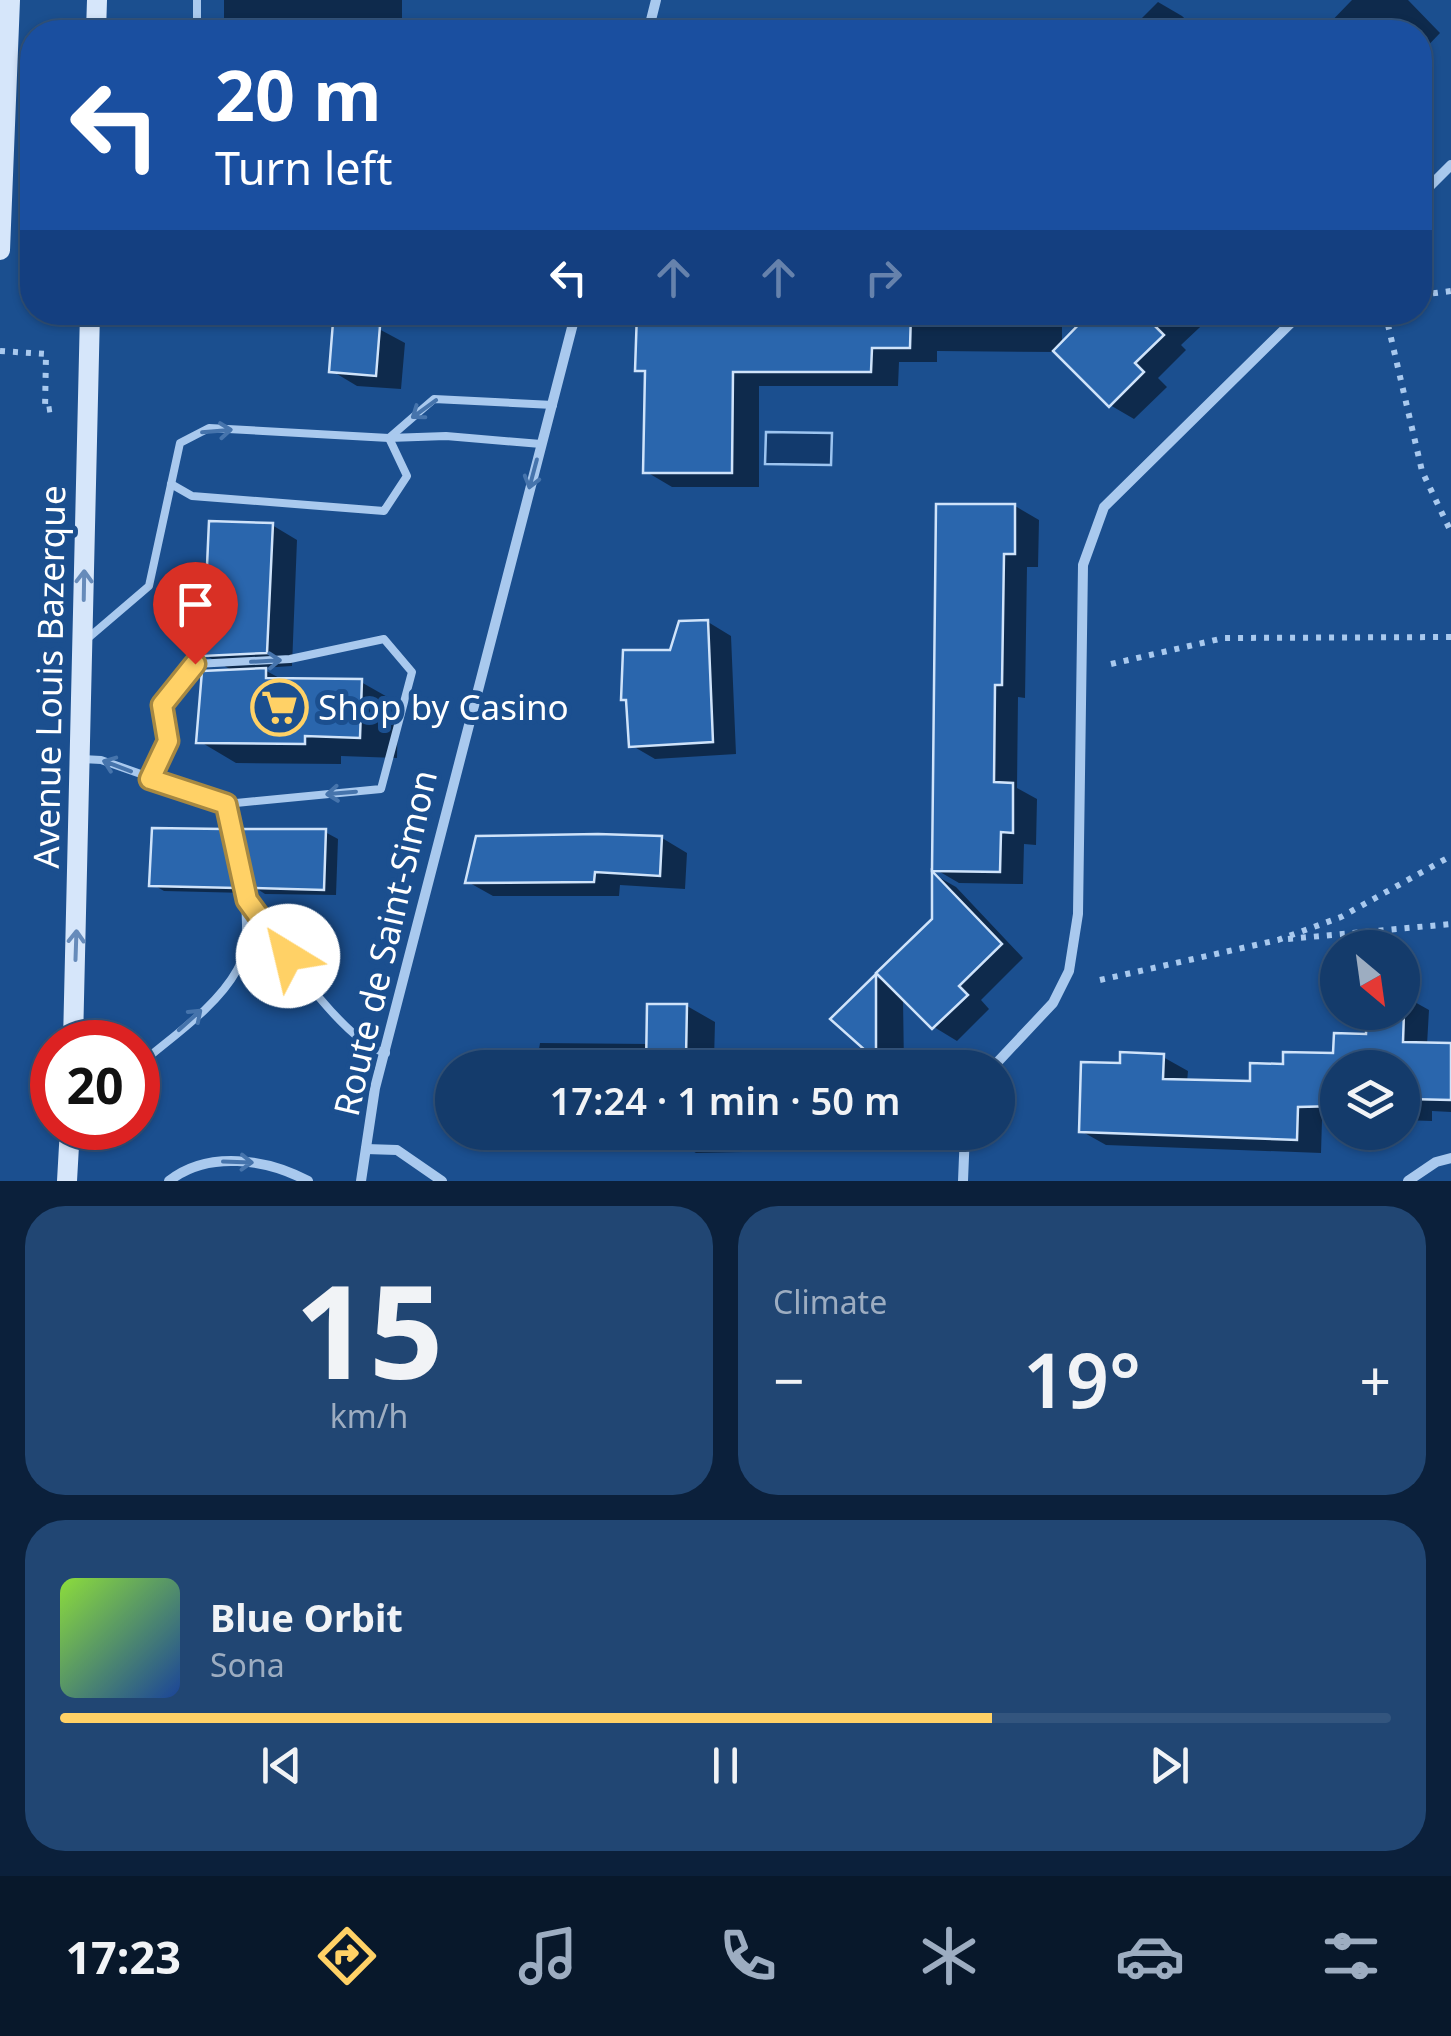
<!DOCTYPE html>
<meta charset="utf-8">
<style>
:root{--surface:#143b6b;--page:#214673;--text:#f1f3f6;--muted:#9dadc1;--line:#33557e;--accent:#ffd166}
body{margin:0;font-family:"Noto Sans",sans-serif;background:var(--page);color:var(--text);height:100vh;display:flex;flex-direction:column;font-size:38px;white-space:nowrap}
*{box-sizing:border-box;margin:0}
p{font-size:32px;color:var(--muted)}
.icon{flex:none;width:55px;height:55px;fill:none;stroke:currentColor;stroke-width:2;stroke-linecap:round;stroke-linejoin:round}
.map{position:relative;height:1181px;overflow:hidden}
.side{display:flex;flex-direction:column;gap:25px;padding:25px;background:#0b203b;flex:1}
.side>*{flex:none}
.hud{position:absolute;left:20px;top:20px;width:1412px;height:305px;border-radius:40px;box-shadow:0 2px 8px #0004,0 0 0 2px var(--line);background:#1a4fa0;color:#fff;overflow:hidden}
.needle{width:65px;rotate:151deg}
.tools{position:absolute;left:1320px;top:930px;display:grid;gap:20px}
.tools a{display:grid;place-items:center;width:100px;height:100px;border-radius:50%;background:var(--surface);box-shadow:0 2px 8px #0004,0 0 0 2px var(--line);font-size:50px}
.speed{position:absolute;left:30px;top:1020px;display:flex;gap:20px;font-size:50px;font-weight:700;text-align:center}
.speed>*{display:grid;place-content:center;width:130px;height:130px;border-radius:50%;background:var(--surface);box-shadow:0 2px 8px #0004,0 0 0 2px var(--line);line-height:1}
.speed .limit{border:15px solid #d22;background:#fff;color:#111}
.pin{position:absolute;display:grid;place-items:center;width:85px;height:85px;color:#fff;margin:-102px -42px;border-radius:50% 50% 50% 0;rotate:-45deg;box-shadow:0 0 10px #0007}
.pin .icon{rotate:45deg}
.me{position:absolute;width:110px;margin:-55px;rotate:324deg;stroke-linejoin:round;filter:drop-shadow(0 0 8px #0008)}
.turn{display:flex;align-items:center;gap:35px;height:210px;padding:0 30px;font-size:45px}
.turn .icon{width:130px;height:130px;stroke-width:2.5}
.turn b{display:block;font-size:70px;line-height:85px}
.lanes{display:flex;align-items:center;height:95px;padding:0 30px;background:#0003;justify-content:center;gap:50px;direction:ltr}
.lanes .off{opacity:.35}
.big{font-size:75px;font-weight:600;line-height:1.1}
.side .card{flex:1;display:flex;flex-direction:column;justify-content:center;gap:15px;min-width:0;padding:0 35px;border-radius:40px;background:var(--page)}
.side .dial{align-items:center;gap:0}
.dial b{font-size:130px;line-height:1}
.song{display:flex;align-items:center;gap:30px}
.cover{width:120px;height:120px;border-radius:15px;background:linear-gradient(135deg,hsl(90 70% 55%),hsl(220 70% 35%))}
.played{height:10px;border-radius:5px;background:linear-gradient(90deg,var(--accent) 70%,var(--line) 70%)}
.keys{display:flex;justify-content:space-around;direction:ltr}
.heat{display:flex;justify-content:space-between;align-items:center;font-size:55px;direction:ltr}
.side .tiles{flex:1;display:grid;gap:25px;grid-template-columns:1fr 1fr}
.card:last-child{grid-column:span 2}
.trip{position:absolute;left:435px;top:1050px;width:580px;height:100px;border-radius:50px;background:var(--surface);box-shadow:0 2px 8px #0004,0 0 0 2px var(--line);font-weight:600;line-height:100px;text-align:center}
.tabs{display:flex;height:160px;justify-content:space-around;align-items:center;background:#08182b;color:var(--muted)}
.tabs .icon{width:70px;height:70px}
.tabs .on{color:var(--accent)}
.tabs b{font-size:45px;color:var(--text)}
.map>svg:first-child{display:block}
</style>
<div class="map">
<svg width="1451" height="1181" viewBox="0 0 1451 1181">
<rect width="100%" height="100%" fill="#1b4f8f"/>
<path fill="#123a6d" stroke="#9cc4f0" stroke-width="2.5" d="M 766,432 L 832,433 L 831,465 L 765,464 Z"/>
<g fill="#0007">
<rect x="224" y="0" width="178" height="32"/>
<path d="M 1352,0 L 1408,0 L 1440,33 L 1420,54 L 1420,32 L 1321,32 Z"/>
<path d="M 1158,2 L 1182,16 L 1199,32 L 1128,32 Z"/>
<path d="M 451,312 L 502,312 L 462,319 Z"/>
<path d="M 639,312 L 735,312 L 749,321 L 832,320 L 832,312 L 1062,312 L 1062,345 L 1095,312 L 1216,312 L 1181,345 L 1186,350 L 1158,378 L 1167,387 L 1134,419 L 1110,405 L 1058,352 L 937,351 L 937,362 L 899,362 L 898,386 L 759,386 L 759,487 L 672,487 L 645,471 L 647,375 L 638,369 Z"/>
<path d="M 379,329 L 405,343 L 401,389 L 357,386 L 332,371 Z"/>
<path d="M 1015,506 L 1039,520 L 1038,567 L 1027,567 L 1025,698 L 1018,697 L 1017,788 L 1037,799 L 1036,845 L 1024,844 L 1023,884 L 959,883 L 935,869 L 939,507 Z"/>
<path d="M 272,525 L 297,540 L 292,666 L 261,668 L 283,680 L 361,682 L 398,703 L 397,758 L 341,756 L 341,764 L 236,763 L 199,741 L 201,677 L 235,672 L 205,655 Z"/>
<path d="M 708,622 L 731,636 L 736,754 L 655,759 L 631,745 L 629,702 L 624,699 Z"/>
<path d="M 223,831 L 236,838 L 247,893 L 164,891 L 152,884 Z"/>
<path d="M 325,832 L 338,839 L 336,895 L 265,894 L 253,886 Z"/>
<path d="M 662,838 L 687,853 L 685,889 L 620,885 L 619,896 L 493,896 L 468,882 Z"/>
<path d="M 935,875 L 956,887 L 1023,958 L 981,1000 L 989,1009 L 957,1041 L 934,1027 L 903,997 L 904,1068 L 490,1068 L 490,1048 L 539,1049 L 540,1043 L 649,1044 L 687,1006 L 715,1022 L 714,1061 L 880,1060 L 834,1019 L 876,977 L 887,983 L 934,920 Z"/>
<path d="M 1404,996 L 1429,1010 L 1427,1045 L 1451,1046 L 1451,1112 L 1432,1111 L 1432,1121 L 1402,1120 L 1402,1068 L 1338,1068 L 1338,1120 L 1322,1120 L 1321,1153 L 1106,1145 L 1081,1131 L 1122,1066 L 1163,1057 L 1188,1071 L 1187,1082 L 1252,1083 L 1286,1066 L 1336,1056 L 1402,1012 Z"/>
<path d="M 556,1132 L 904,1132 L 904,1134 L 860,1134 L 860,1141 L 744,1141 L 743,1152 L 696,1153 L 676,1141 L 566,1139 Z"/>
</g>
<g fill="#2a66ad" stroke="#cfe3fa" stroke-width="2.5">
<path d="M 637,312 L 725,312 L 725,318 L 911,312 L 910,348 L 872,348 L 871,372 L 733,372 L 732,473 L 643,473 L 645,371 L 635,371 Z"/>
<path d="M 1091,312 L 1141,312 L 1164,335 L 1135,363 L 1144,372 L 1109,407 L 1053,351 Z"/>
<path d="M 333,322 L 380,326 L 376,376 L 329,372 Z"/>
<path d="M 936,504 L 1015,504 L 1015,554 L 1004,554 L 1002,685 L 995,685 L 994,782 L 1013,783 L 1013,833 L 1001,832 L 1000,872 L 932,871 Z"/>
<path d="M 209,521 L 273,523 L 267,653 L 203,656 Z"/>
<path d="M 708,620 L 713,742 L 629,747 L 626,700 L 621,700 L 623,650 L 670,650 L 679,621 Z"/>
<path d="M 266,668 L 266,678 L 362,679 L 360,738 L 305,736 L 305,744 L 196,743 L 202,671 Z"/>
<path d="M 152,828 L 224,829 L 236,888 L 149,886 Z"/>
<path d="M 239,829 L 326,829 L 324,890 L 251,888 Z"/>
<path d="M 598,834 L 662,836 L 660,876 L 595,872 L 594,882 L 465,883 L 476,836 Z"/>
<path d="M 932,871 L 1002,944 L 959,986 L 968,995 L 932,1029 L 876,973 L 932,919 Z"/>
<path d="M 876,974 L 876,1060 L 830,1019 Z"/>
<path d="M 647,1004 L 687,1004 L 686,1058 L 722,1059 L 721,1068 L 646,1068 Z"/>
<path d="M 1367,1012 L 1404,1012 L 1403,1042 L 1451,1043 L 1451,1100 L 1408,1099 L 1409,1108 L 1402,1108 L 1402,1068 L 1338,1068 L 1338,1106 L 1298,1107 L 1297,1140 L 1079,1132 L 1081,1062 L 1120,1063 L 1120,1052 L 1164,1054 L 1163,1079 L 1250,1081 L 1250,1063 L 1283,1064 L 1283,1052 L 1333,1053 L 1334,1033 L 1366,1034 Z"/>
<path d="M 666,1132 L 716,1132 L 715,1138 L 666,1138 Z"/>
</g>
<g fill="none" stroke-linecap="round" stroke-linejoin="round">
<g stroke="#a9c9ee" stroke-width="6" stroke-dasharray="5 8" stroke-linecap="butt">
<path d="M 1420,295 L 1451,291"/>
<path d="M 1385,312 L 1422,471 L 1451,532"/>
<path d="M 0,351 L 46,354 L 45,410 L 59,408"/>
<path d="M 1111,664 L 1224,638 L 1451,637"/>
<path d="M 1288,939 L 1451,924"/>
<path d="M 1100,980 L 1278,940 L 1341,917 L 1451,856"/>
</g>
<g stroke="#a9c9ee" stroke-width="8">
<path d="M 197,32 L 197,0"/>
<path d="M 171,484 L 192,496 L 384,511 L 407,476 L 389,438 L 434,399 L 553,405"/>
<path d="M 87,639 L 149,586 L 180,443 L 209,428 L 389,438 L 446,436 L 541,444"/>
<path d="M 82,759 L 101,760 L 226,804 C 235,845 259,931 237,970 C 216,1008 170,1038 138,1066"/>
<path d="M 151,779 L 168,741 L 161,705 L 195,664 L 290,659 L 384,639 L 412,672 L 381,789 L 226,804"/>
<path d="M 247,900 C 275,939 343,1043 386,1053"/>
</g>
<g stroke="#a9c9ee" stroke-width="10">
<path d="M 648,32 L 656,0"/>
<path d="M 1420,196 L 1451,165"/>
<path d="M 992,1068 L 1053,1003 L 1069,971 L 1078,914 L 1083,565 L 1104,507 L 1302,312"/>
<path d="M 366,1149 L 397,1150 L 442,1181"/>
<path d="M 169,1181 C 208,1150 267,1159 308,1181"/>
<path d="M 361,1181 L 375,1088 L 576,312"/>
<path d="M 963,1181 L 965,1132"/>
<path d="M 1408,1181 L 1436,1162 L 1451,1158"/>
</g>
<g stroke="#d6e6fa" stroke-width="20">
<path d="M 96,32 L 97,0"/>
<path d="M 0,250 L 10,0"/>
<path d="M 73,1042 L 90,312"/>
<path d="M 67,1181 L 70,1128"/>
</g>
</g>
<defs><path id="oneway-shaft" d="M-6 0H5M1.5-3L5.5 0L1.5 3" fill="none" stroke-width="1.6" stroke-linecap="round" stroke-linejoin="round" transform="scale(2.5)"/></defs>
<g stroke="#4674ac">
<use href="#oneway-shaft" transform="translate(424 409) rotate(144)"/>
<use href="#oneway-shaft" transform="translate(217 431) rotate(-5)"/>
<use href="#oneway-shaft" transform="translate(533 474) rotate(105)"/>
<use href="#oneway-shaft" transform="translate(266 661) rotate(-3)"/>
<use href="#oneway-shaft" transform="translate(117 766) rotate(-159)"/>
<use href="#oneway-shaft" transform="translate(341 793) rotate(175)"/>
<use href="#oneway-shaft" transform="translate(190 1020) rotate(-42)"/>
<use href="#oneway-shaft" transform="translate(238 1162) rotate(2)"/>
</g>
<g stroke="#668bba">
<use href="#oneway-shaft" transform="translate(84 585) rotate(-89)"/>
<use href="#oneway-shaft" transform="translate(76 945) rotate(-88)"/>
</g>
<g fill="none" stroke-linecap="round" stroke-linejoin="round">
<defs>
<path id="route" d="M 195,664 L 162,705 L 168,741 L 150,779 L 226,804 L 247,900 L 288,956"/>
</defs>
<use href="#route" stroke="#a68842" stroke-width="25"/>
<use href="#route" stroke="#ffd166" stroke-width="18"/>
</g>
<defs>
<symbol id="supermarket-ring" viewBox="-11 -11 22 22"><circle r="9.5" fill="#1b4f8f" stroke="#ffd166" stroke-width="1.5"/><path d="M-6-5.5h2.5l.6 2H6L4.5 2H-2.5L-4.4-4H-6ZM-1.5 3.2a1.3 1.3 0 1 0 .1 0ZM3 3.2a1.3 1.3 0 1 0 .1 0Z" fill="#ffd166"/></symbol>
</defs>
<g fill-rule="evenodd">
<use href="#supermarket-ring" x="248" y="676" width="63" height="63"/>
</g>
<g text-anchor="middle" stroke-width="10" stroke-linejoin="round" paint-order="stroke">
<g font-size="35" fill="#fff" stroke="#1b4f8f">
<text transform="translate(50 677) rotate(-89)" y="12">Avenue Louis Bazerque</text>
<text transform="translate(386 943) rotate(-77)" y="12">Route de Saint-Simon</text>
</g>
<g font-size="35" fill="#fff" stroke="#1b4f8f" text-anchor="start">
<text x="318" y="720">Shop by Casino</text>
</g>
</g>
</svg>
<div class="tools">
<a><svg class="needle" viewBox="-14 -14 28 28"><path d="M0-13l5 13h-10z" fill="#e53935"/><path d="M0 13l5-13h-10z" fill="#9dadc1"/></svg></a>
<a><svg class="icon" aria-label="layers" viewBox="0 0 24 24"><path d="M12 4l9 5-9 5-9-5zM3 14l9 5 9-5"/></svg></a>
</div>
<div class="speed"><div class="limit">20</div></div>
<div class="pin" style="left:195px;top:664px;background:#d93025"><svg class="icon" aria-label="arrive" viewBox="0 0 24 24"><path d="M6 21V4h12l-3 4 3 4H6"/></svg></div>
<svg class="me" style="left:288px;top:956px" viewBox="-20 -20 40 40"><circle r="19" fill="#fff"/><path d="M0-13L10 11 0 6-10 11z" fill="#ffd166"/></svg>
<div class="trip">17:24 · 1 min · 50 m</div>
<div class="hud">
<div class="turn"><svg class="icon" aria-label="left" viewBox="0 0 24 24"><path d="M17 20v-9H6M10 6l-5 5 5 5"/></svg><div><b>20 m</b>Turn left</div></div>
<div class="lanes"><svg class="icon" aria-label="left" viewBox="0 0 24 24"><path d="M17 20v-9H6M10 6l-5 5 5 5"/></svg><svg class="icon off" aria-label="ahead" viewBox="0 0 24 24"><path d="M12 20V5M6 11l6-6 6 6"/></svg><svg class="icon off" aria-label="ahead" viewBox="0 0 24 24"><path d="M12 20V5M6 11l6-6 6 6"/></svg><svg class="icon off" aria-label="right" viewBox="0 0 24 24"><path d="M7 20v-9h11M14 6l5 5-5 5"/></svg></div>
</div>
</div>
<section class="side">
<div class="tiles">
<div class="card dial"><b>15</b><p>km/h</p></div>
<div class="card"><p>Climate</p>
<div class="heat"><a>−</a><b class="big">19°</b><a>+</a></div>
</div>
<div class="card">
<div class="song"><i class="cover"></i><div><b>Blue Orbit</b><p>Sona</p></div></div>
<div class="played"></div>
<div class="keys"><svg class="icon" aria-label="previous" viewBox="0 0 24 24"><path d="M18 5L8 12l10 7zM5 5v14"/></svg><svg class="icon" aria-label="pause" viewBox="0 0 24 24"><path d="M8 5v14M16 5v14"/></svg><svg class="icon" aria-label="next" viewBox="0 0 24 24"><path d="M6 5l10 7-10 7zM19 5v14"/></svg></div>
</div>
</div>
</section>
<nav class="tabs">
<b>17:23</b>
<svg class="icon on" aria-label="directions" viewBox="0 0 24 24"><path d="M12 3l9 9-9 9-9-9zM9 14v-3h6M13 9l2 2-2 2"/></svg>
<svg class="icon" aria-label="music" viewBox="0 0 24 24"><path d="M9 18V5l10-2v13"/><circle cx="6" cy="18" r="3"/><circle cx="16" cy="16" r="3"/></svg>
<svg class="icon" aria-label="phone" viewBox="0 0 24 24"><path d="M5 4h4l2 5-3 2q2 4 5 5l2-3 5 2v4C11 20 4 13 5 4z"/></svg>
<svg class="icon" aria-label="climate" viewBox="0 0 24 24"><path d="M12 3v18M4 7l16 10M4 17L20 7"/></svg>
<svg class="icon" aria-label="car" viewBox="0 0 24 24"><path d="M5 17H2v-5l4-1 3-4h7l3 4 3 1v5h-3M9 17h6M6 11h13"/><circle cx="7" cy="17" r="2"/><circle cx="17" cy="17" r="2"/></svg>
<svg class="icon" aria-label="filters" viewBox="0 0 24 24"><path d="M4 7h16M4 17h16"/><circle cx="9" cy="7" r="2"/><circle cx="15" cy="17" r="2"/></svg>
</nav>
